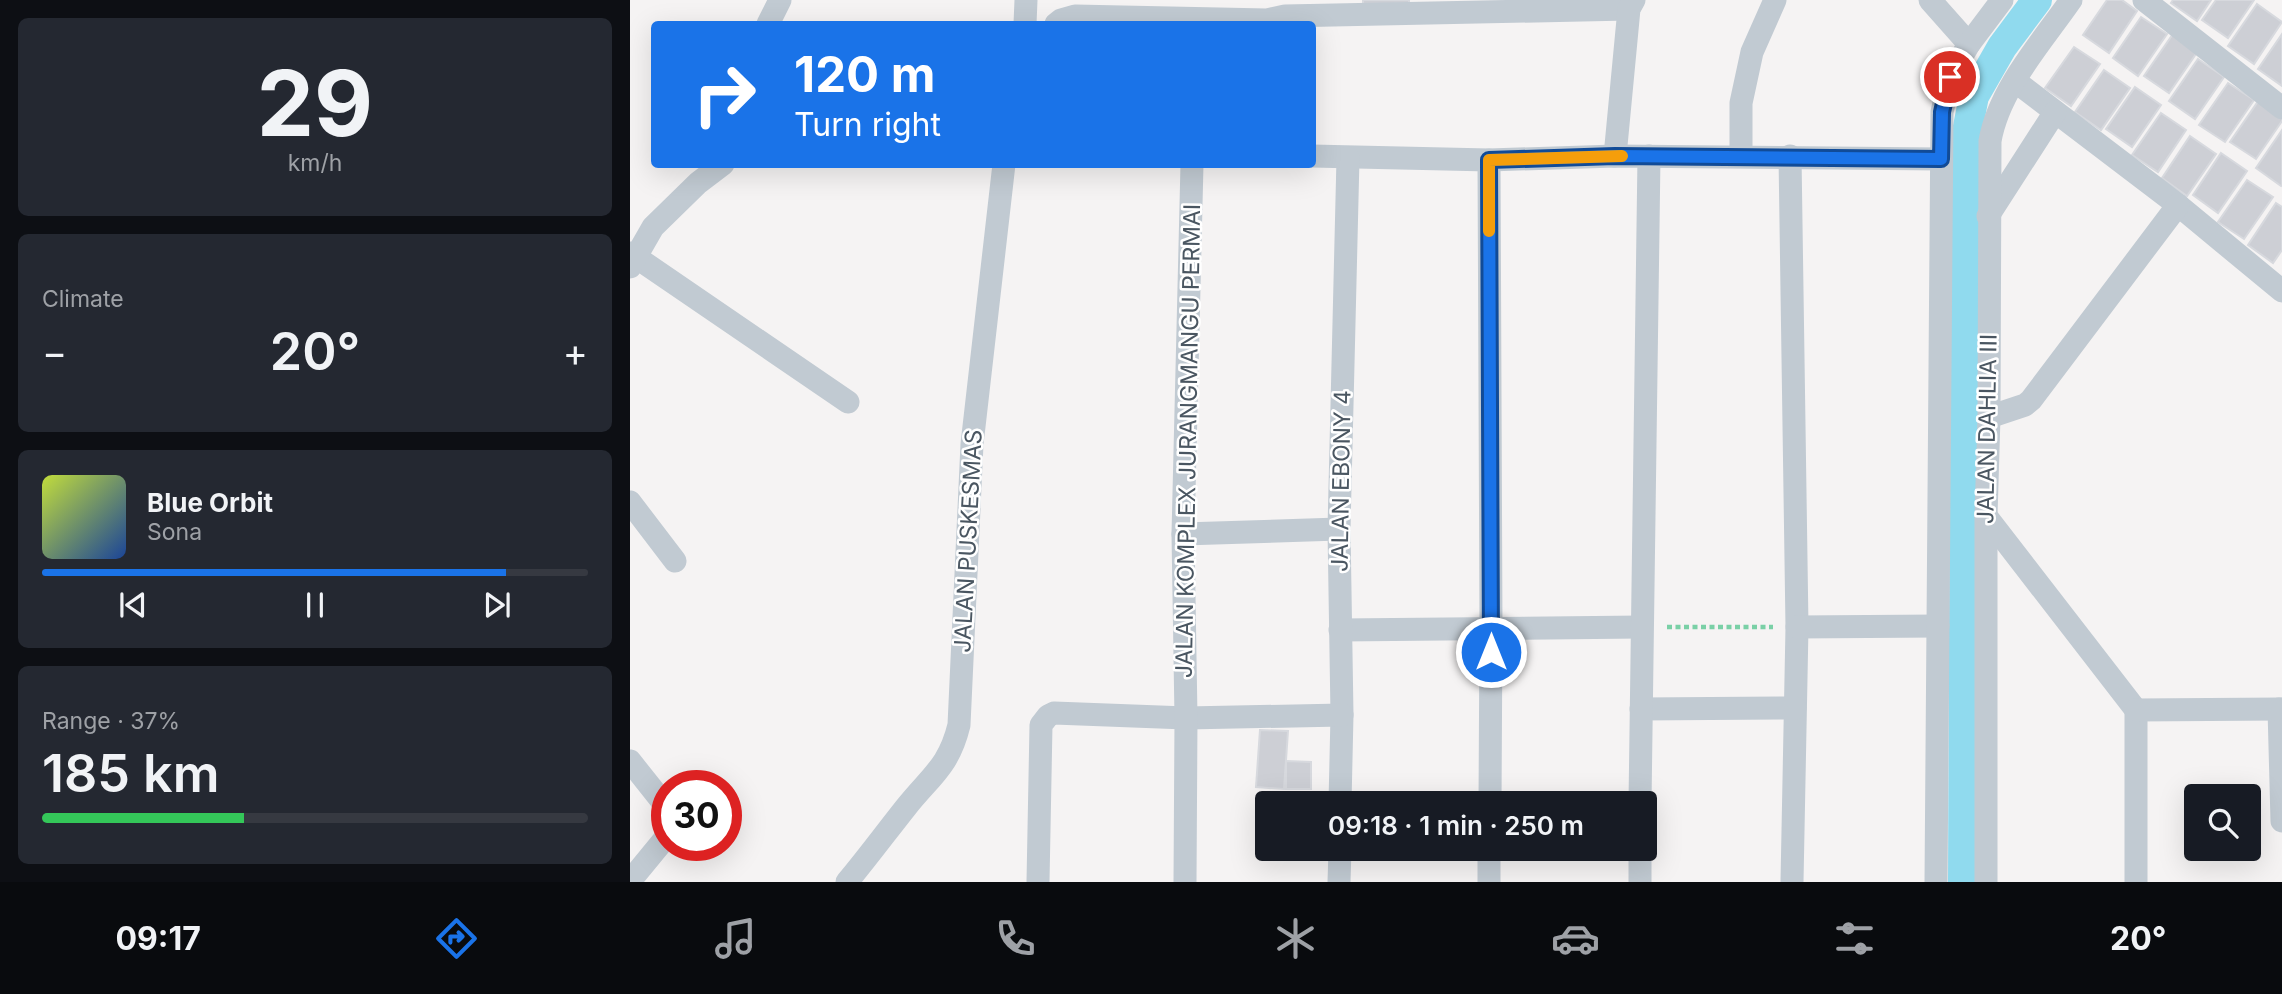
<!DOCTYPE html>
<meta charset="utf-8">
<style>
:root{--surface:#171b24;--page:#242831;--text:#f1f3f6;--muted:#9ea1a6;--line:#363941;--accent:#1a73e8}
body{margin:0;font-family:Inter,sans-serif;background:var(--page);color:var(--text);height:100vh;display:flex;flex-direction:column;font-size:26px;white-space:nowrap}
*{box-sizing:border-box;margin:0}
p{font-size:23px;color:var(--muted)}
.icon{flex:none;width:38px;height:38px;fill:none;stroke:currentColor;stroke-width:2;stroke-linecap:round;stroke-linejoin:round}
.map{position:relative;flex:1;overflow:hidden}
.side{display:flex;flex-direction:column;gap:18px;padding:18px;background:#0d0f14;width:630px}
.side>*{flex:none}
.hud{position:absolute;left:21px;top:21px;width:665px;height:147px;border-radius:7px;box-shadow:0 7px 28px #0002;background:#1a73e8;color:#fff;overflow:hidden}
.tools{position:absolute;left:1554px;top:784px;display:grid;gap:14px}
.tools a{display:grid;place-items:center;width:77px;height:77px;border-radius:7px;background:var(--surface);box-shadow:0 7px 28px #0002;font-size:35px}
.speed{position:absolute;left:21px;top:770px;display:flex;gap:14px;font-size:35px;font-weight:700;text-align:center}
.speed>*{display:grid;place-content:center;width:91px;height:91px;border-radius:50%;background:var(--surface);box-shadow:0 7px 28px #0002;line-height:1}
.speed .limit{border:10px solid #d22;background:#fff;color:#111}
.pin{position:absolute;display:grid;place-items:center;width:60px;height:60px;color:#fff;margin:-30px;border:4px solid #fff;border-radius:50%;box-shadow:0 2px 7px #0007}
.me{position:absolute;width:77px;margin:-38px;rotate:0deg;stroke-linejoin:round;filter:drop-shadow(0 0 5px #0008)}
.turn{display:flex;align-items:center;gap:24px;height:147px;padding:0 28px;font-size:32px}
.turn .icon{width:91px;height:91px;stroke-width:2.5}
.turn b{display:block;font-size:49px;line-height:60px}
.big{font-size:52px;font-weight:600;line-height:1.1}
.side .widget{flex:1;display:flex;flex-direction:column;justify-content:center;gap:10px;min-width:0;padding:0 24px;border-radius:10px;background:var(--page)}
.side .dial{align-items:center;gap:0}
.dial b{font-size:91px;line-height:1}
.song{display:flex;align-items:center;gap:21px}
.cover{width:84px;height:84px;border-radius:10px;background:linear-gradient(135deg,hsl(70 70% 55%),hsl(220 70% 35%))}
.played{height:7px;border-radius:4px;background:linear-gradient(90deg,var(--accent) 85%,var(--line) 85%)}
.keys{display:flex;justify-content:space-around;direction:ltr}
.heat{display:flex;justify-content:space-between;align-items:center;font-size:38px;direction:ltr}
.charge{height:10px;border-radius:5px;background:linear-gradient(90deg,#34c759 37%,var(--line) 0)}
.trip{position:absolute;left:625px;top:791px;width:402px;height:70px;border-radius:7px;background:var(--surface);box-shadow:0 7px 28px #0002;font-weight:600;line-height:70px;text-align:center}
.tabs{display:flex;height:112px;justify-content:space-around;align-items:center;background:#090b0e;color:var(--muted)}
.tabs .icon{width:49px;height:49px}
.tabs .current{color:var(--accent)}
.tabs b{font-size:32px;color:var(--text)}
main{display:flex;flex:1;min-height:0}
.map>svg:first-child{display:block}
</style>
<main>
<section class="side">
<div class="widget dial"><b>29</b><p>km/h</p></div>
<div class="widget"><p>Climate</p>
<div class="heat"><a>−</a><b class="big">20°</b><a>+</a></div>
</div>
<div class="widget">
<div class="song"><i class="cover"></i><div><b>Blue Orbit</b><p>Sona</p></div></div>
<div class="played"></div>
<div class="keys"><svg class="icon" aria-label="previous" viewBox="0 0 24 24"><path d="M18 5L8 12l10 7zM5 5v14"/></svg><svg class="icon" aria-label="pause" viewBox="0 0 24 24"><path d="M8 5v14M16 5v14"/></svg><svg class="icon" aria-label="next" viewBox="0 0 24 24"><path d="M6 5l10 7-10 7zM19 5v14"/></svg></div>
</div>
<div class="widget"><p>Range · 37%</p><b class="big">185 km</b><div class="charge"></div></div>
</section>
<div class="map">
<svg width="1652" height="882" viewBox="0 0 1652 882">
<rect width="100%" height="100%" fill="#f5f3f3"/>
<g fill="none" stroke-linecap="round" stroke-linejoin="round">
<path stroke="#90daee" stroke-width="30" d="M 1333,882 L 1336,137 L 1344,96 L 1372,47 L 1407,0"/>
</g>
<g fill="#cdcfd5" stroke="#d7d9de" stroke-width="2">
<path d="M 733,0 L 779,0 L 779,3 L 733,6 Z"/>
<path d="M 1477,0 L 1492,0 L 1507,11 L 1479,53 L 1453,35 Z"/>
<path d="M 1543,0 L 1581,0 L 1567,21 L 1541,3 Z"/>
<path d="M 1586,0 L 1624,0 L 1598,38 L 1572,20 Z"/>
<path d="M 1627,4 L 1652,22 L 1624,64 L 1598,46 Z"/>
<path d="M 1511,17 L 1537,34 L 1508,76 L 1483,58 Z"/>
<path d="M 1543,34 L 1568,51 L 1539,93 L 1514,76 Z"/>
<path d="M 1652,34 L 1652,86 L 1628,69 Z"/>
<path d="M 1444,47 L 1470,64 L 1441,106 L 1415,88 Z"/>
<path d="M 1568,59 L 1594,77 L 1565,119 L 1539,101 Z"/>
<path d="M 1474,70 L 1500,88 L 1471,130 L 1445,112 Z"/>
<path d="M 1598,83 L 1624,100 L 1595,142 L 1569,125 Z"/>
<path d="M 1505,87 L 1531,105 L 1502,147 L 1476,129 Z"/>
<path d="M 1629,100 L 1652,116 L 1652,121 L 1626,159 L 1600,142 Z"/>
<path d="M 1531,113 L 1556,130 L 1528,172 L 1502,155 Z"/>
<path d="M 1652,130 L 1652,185 L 1651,186 L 1626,168 Z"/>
<path d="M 1560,136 L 1586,154 L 1557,196 L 1532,178 Z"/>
<path d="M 1591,153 L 1617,171 L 1588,213 L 1563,195 Z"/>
<path d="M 1617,180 L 1643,197 L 1614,239 L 1588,222 Z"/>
<path d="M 1646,203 L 1652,207 L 1652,250 L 1643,263 L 1618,245 Z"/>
<path d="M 630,730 L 658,731 L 654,789 L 626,787 Z"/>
<path d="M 656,761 L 681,762 L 681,789 L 656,789 Z"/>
</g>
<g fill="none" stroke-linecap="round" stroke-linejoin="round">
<path stroke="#7ad0a6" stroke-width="4.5" stroke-dasharray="5 3.5" stroke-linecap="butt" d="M 1037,627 L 1143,627"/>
<g stroke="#c1cad2" stroke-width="23">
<path d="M 1300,0 L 1339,44"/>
<path d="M 1514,0 L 1652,108"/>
<path d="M 138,24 L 150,0"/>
<path d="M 395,24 L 396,0"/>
<path d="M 426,24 L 431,20 L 445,16 L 637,20 L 655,16 L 999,9"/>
<path d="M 1385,81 L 1548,205 L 1652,291"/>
<path d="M 682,156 L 859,160 L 985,156 L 1311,159"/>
<path d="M 985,156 L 999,9 L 1004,0"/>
<path d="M 1111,156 L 1111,103 L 1122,52 L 1145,0"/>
<path d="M 1160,156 L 1167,627 L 1162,882"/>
<path d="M 859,160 L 861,627 L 860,803"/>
<path d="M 1358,216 L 1425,112"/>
<path d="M 0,253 L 218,402"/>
<path d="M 0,267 L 23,227 L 68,183 L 93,164"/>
<path d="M 1359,417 L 1395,405 L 1401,400 L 1548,205"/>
<path d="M 0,502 L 45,561"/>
<path d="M 1356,516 L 1506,710"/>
<path d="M 553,534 L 709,529"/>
<path d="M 1167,627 L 1308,626"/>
<path d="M 710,630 L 1011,627"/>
<path d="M 1011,709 L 1165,708"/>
<path d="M 1649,709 L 1652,821"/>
<path d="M 1506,710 L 1506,882"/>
<path d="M 1506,710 L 1652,709"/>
<path d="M 0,761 L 35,805 L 37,813"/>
<path d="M 710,803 L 712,715 L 709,529 L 718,158"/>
<path d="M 1010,803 L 1019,156"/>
<path d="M 0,881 L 37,836"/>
<path d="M 217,882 C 238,857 257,831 277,806 C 302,775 319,766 329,725 L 342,444 L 374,164"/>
<path d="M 408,882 L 411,725 L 418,716 L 424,713 L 556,718 L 712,715"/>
<path d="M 555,882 L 556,718 L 553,534 L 562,164"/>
<path d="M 709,882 L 710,849"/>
<path d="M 859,882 L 859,849"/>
<path d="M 1010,882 L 1010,849"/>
<path d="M 1306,882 L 1312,112 L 1320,77 L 1339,44 L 1372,0"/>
<path d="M 1356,882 L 1356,516 L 1359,417 L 1360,141 C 1369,89 1412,42 1441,0"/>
</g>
</g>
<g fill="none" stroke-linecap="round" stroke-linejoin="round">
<defs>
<path id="route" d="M 861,652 L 859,160 L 985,156 L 1311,159 L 1312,112 L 1320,77"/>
</defs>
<use href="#route" stroke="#114b97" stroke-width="18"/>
<use href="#route" stroke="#1a73e8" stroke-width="12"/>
<path stroke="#f59e0b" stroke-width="12" d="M 859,231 L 859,160 L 992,156"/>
</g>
<g text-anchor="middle" stroke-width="5" stroke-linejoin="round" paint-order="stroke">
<g font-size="23" fill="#4a5661" stroke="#fff">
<text transform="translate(1357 429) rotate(-89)" y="8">JALAN DAHLIA III</text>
<text transform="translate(558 441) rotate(-89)" y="8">JALAN KOMPLEX JURANGMANGU PERMAI</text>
<text transform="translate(711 481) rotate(-89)" y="8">JALAN EBONY 4</text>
<text transform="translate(338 541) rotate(-87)" y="8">JALAN PUSKESMAS</text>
</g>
</g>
</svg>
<div class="tools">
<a><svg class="icon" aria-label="search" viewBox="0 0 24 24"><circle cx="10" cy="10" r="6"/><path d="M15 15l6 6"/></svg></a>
</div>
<div class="speed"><div class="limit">30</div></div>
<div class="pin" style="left:1320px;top:77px;background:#d93025"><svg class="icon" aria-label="arrive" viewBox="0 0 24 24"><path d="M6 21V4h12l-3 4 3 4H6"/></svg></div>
<svg class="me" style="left:861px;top:652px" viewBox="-20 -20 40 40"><circle r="17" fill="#1a73e8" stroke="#fff" stroke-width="3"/><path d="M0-11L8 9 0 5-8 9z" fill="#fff"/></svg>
<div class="trip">09:18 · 1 min · 250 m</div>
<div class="hud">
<div class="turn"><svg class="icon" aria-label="right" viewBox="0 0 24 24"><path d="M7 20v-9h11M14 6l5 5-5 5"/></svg><div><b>120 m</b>Turn right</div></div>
</div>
</div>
</main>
<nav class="tabs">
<b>09:17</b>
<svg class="icon current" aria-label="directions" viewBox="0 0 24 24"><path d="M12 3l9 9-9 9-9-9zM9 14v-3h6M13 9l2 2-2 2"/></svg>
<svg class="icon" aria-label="music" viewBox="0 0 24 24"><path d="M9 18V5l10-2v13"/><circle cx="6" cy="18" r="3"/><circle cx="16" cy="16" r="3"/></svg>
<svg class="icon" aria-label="phone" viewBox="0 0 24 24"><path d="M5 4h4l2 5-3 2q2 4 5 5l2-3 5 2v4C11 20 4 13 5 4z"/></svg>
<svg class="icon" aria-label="climate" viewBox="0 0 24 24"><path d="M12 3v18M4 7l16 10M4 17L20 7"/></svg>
<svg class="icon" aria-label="car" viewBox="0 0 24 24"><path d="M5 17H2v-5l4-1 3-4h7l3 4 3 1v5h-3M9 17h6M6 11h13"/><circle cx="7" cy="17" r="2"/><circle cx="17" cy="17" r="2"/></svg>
<svg class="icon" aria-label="filters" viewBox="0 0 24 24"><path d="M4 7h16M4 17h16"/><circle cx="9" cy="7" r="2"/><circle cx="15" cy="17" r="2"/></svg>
<b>20°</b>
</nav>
